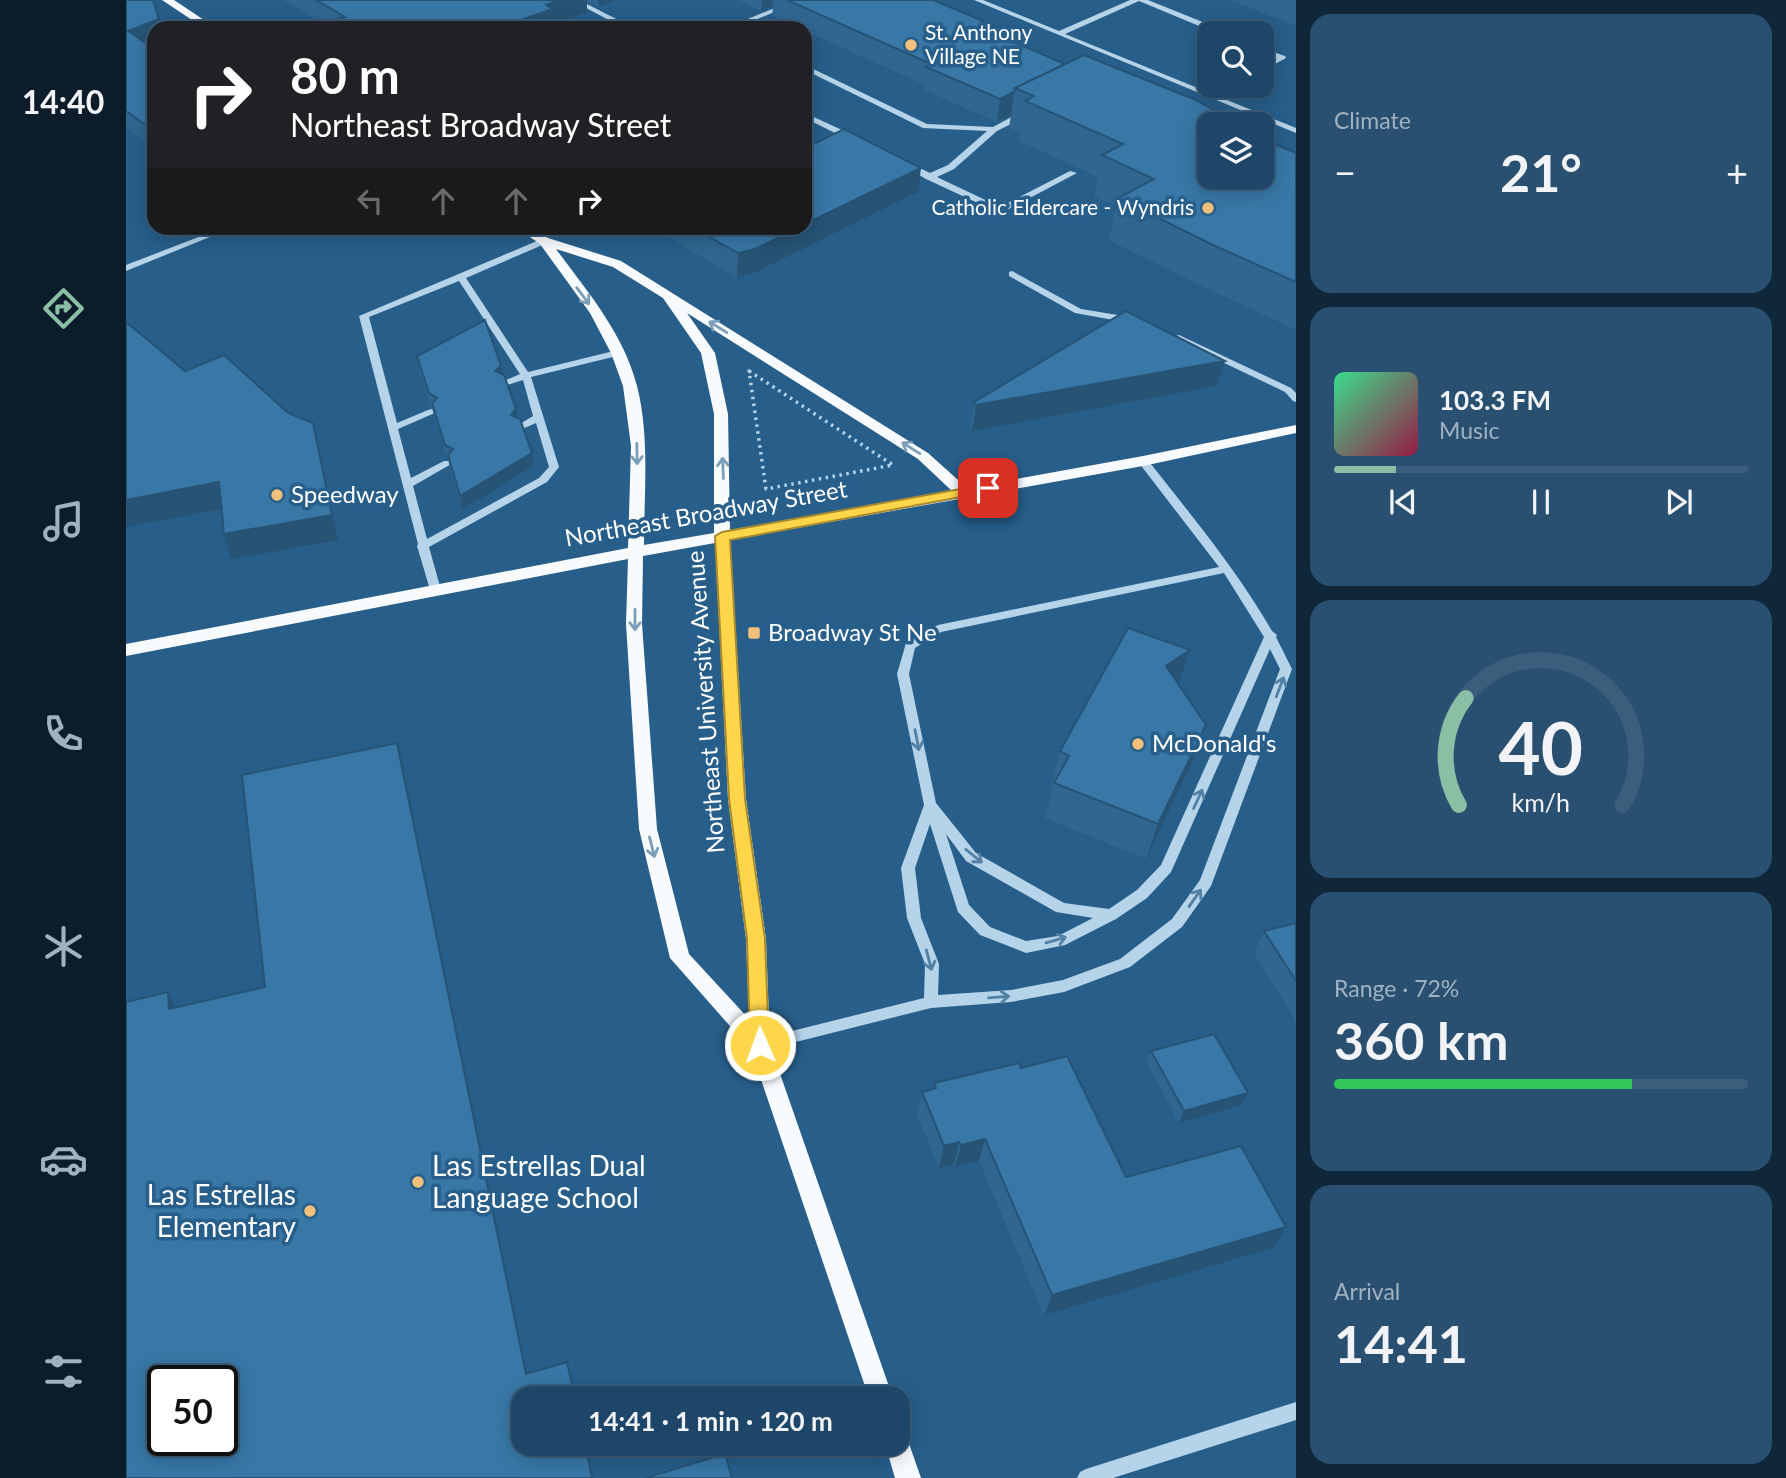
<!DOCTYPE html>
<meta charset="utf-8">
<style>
:root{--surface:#1d4668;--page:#2a5071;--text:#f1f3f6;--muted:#a0b1c0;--line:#3b5e7c;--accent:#8abfa5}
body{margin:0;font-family:Lato,sans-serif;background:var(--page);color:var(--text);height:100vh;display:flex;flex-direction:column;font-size:26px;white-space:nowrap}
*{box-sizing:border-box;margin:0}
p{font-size:23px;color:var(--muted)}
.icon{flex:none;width:38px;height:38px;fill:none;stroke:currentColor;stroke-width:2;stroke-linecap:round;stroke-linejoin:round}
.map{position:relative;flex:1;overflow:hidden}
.details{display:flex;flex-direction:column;gap:14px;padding:14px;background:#102639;width:490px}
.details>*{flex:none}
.banner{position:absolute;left:21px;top:21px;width:665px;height:214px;border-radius:21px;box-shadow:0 4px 18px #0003,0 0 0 2px var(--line);background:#202124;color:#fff;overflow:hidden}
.buttons{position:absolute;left:1071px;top:21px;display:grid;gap:14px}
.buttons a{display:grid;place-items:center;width:77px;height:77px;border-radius:14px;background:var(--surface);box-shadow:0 4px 18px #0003,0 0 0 2px var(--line);font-size:35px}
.speed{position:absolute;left:21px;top:1365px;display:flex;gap:14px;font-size:35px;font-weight:700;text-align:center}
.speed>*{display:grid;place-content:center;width:91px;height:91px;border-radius:50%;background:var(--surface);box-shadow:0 4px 18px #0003,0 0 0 2px var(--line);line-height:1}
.speed .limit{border:4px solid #111;border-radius:10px;background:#fff;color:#111}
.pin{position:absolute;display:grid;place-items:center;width:60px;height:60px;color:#fff;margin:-30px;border-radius:14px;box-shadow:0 4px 10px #0006}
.me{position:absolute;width:77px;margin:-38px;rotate:358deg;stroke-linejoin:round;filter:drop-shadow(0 0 5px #0008)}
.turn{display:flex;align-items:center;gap:24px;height:147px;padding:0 28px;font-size:32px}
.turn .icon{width:91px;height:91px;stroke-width:2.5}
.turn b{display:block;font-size:49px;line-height:60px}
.lanes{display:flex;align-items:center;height:66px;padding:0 28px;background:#0003;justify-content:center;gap:35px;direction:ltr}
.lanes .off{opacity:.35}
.big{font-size:52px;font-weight:700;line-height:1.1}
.details .tile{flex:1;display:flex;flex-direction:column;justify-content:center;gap:10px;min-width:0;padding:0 24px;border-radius:21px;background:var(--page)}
.details .dial{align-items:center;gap:0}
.dial svg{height:182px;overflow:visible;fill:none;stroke:var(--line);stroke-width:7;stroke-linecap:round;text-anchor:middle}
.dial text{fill:var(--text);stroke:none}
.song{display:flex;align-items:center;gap:21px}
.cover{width:84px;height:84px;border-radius:10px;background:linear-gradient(135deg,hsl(150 70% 55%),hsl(340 70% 35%))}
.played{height:7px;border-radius:4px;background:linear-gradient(90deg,var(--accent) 15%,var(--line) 15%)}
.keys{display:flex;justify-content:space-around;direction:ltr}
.heat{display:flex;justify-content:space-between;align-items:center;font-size:38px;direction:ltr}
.charge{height:10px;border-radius:5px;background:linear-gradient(90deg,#34c759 72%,var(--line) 0)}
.trip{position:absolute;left:385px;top:1386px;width:399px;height:70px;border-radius:21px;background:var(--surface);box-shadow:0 4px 18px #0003,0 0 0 2px var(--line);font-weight:700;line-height:70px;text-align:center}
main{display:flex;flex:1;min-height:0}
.tabs{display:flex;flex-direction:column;width:126px;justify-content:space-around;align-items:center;background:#0c1c2a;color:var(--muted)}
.tabs .icon{width:49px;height:49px}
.tabs .on{color:var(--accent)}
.tabs b{font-size:32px;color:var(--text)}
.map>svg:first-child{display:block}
</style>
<main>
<nav class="tabs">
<b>14:40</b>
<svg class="icon on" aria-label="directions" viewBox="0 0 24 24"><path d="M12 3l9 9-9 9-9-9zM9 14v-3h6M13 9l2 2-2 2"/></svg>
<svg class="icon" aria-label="music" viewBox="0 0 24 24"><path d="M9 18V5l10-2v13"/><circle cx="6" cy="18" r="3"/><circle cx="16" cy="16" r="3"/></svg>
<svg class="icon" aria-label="phone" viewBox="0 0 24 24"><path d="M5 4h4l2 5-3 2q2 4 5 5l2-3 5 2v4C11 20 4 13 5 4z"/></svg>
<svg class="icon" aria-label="climate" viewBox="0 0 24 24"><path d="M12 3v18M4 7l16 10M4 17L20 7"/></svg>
<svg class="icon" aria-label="car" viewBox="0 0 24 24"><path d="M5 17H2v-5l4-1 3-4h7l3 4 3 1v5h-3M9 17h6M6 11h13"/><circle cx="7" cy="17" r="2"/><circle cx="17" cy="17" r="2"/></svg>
<svg class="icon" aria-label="filters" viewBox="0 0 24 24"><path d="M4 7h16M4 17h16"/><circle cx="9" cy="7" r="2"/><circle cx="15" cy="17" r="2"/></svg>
</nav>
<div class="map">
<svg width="1170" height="1478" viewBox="0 0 1170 1478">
<rect width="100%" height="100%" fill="#275e8a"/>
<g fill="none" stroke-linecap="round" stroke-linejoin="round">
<path stroke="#b5d3e9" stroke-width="3.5" stroke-dasharray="2.5 4.5" stroke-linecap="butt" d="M 623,371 L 767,465 L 640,489 Z"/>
<g fill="#b5d3e9" fill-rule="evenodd">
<path d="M 445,0 L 453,0 L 508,28 L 498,28 Z"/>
<path d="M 668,0 L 677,0 L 610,28 L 600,28 Z"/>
<path d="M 848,0 L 857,0 L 933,31 L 1004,0 L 1022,0 L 1099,31 L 1099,33 L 1090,33 L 1013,1 L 939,34 L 1084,93 L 1098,86 L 1107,86 L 1091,96 L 1170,128 L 1170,133 Z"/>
<path d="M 1136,48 L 1159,56 L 1160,58 L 1136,71 L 1136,66 L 1150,58 L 1136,52 Z"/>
<path d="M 679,65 L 801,124 L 867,127 L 895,112 L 901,112 L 901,116 L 871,131 L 828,169 L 811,177 L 874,207 L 944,171 L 951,173 L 877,212 L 871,212 L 800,179 L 776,165 L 783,163 L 804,173 L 822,165 L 861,131 L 797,128 L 679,70 Z"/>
<path d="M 679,113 L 729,136 L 730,138 L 723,140 L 679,118 Z"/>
<path d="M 96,228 L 106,228 L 0,271 L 0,265 Z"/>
<path d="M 418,238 L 422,241 L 421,243 L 340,278 L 402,372 L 492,350 L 497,353 L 495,355 L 405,377 L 433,467 L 421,482 L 303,547 L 315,590 L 309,594 L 305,593 L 291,546 L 292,544 L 233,316 ZM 333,281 L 394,374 L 373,383 L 378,386 L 397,380 L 407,416 L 389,427 L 394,430 L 410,423 L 423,467 L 413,478 L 301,539 L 287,486 L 327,463 L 326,461 L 318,461 L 285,478 L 272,429 L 311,412 L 306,409 L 302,410 L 271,423 L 243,317 Z"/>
<path d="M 886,271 L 955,309 L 1004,317 L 1009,320 L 1004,323 L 949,313 L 883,276 L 883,272 Z"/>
<path d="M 1053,335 L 1165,388 L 1170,393 L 1170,402 L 1167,401 L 1159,392 L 1050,340 L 1050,336 Z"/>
<path d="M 1017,458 L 1021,459 C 1065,515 1111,570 1146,631 L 1151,635 L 1150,637 L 1166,669 L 1085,886 L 1056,927 L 1004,967 L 938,992 L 885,1002 L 805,1008 L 634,1051 L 629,1049 L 627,1045 L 629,1041 L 634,1039 L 798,998 L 799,964 L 781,918 L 775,868 L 798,805 L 771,674 L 780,643 L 812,625 L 1093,567 L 1013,463 L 1012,461 ZM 1098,573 L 1138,637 L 1035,865 L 1011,890 L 983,909 L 938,903 L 850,853 L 810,803 L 783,674 L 789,648 L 815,632 ZM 1144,649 L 1154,669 L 1074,880 L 1046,919 L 994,959 L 937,980 L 885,990 L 812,995 L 813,964 L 795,918 L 789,868 L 804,824 L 832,912 L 854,935 L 900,953 L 939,945 L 990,919 L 1021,898 L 1045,872 ZM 820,834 L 840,861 L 930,912 L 967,918 L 932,936 L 900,941 L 864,927 L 843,905 Z"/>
<path d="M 1170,1402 L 1170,1420 L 987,1478 L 951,1478 L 954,1472 L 960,1469 Z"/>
</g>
<g fill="#f8fbfe" fill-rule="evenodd">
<path d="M 36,0 L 48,0 L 90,28 L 78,28 Z"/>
<path d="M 391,228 L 405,228 L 422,238 L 495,261 L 802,453 L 841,488 L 1017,456 L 1170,425 L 1170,433 L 1017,466 L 604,540 L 620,799 L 640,939 L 644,1045 L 767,1398 L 743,1398 L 625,1050 L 544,958 L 513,829 L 500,624 L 502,559 L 0,656 L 0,644 L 502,548 L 505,446 L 497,386 L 485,353 L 464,313 L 414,244 ZM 430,249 L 487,267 L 537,298 L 575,353 L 588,414 L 588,533 L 518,545 C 518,493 524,437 511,386 C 498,334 461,291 430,249 ZM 561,313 L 792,459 L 826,491 L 604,530 L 602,414 L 589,353 ZM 589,543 L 602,799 L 620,939 L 623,1019 L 563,954 L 531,829 L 516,624 L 517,556 Z"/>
<path d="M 772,1432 L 780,1435 L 795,1478 L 769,1478 L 759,1444 L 772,1444 Z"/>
</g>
</g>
<g fill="#30668f">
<path d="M 0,0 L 33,19 L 36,28 L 28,28 L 28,45 L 24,46 L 28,49 L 28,149 L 0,128 Z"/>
<path d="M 157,0 L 491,0 L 473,7 L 461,1 L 461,12 L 428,25 L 428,28 L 202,28 L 201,26 Z"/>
<path d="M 612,0 L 807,0 L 892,44 L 939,64 L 1170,153 L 1170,330 L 1076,286 L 983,240 L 990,206 L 968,196 L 972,177 L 893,141 L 894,133 L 883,128 L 885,115 L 871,122 L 798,90 L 799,85 L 679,31 L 679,28 L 673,28 L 646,16 L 647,6 L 635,11 Z"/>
<path d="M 1104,0 L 1170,0 L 1170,26 Z"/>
<path d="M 792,192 L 628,273 L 611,278 L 527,228 L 679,228 Z"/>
<path d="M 291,356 L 376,374 L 390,409 L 391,418 L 406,453 L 407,466 L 336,510 L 324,468 L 322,459 L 321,458 L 308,416 L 306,407 L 305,407 L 293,369 Z"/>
<path d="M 1091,386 L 846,431 L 844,427 L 848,402 Z"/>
<path d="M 1064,650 L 1053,685 L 1067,761 L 1020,859 L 919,818 L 927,788 L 925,787 L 934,751 Z"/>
<path d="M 1170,923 L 1170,1021 L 1128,953 L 1138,931 Z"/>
<path d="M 1025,1051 L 1116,1105 L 1053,1123 L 1021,1063 Z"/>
<path d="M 895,1068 L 1000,1177 L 1147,1248 L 918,1315 L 853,1161 L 829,1167 L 828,1164 L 813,1168 L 791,1115 L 796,1092 L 807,1089 L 808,1083 Z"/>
</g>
<g fill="#275374">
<path d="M 433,0 L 461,0 L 461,12 L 428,25 L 428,28 L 371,28 Z"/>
<path d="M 472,0 L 491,0 L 473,7 Z"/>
<path d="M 636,0 L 647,0 L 647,6 L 635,11 Z"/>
<path d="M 33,19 L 36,28 L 28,28 L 28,45 L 8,53 L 2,31 Z"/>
<path d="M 893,36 L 890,59 L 883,40 Z"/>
<path d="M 888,92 L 885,115 L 871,122 L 874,99 Z"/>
<path d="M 795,168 L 792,192 L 628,273 L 611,278 L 612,253 L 672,228 L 679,228 L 679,224 Z"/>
<path d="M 1099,361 L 1091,386 L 846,431 L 850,405 Z"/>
<path d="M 375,366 L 377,379 L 369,371 Z"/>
<path d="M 390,409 L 392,422 L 385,415 Z"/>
<path d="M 187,423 L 212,540 L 105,559 L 98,534 Z"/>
<path d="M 406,453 L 407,466 L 336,510 L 334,496 Z"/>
<path d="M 93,482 L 101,508 L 0,527 L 0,500 Z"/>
<path d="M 1064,650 L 1052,686 L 1040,666 Z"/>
<path d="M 1080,725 L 1067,761 L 1020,859 L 1032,824 Z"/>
<path d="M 271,743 L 279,778 L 406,1398 L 400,1374 Z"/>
<path d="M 42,992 L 58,1025 L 43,1009 Z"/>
<path d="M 1122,1093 L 1116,1105 L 1053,1123 L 1058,1111 Z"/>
<path d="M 859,1139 L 853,1161 L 829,1167 L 835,1145 Z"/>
<path d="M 833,1142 L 828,1164 L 813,1168 L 818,1146 Z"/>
<path d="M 1160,1227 L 1147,1248 L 918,1315 L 926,1295 Z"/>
</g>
<g fill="#3877a6" stroke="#275374" stroke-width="2" fill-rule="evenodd">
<path d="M 0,0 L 27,0 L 33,19 L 2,31 L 28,49 L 28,131 L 0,111 Z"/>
<path d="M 190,0 L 433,0 L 420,5 L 427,9 L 371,28 L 214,28 L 201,23 L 219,17 Z"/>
<path d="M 661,0 L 807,0 L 893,36 L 883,40 L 939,64 L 889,88 L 888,92 L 874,99 L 800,67 L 805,64 Z"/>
<path d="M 958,55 L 1070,100 L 1113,124 L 1083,124 L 1083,177 L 1136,177 L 1136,137 L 1148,144 L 1170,153 L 1170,282 L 1087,245 L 992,198 L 1028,179 L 976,155 L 997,144 L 899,101 L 908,96 L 889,88 Z"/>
<path d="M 718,129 L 795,168 L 679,224 L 679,148 Z"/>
<path d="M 568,228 L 672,228 L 629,249 L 612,253 Z"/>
<path d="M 1000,311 L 1099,361 L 850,405 L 848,402 Z"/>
<path d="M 359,320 L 375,366 L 369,371 L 378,375 L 390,409 L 385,415 L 394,419 L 406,453 L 334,496 L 322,455 L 327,449 L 319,445 L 306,403 L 311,398 L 303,393 L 291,356 Z"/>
<path d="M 0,322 L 59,371 L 98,355 L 162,413 L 187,423 L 206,515 L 98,534 L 93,482 L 0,500 Z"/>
<path d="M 1002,628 L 1064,650 L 1040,666 L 1080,725 L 1032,824 L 928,783 L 943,756 L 934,751 Z"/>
<path d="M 271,743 L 400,1374 L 441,1362 L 449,1398 L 397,1398 L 397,1444 L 459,1444 L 466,1478 L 0,1478 L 0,1002 L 42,992 L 43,1009 L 139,987 L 116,775 ZM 37,1381 L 96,1381 L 96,1440 L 37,1440 Z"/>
<path d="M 1170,923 L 1170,981 L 1138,931 Z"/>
<path d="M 1088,1034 L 1122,1093 L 1058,1111 L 1025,1051 Z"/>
<path d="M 941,1056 L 1000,1177 L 1115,1146 L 1160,1227 L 926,1295 L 859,1139 L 835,1145 L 833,1142 L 818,1146 L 796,1092 L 810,1088 L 808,1083 L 893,1063 L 895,1068 Z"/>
<path d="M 599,1454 L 606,1478 L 519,1478 Z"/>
</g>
<defs><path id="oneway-shaft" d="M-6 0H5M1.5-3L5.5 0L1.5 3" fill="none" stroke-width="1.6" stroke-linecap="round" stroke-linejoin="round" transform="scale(1.75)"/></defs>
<g stroke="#7b9db8">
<use href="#oneway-shaft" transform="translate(457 296) rotate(53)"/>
<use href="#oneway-shaft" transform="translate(592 327) rotate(-148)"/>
<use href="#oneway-shaft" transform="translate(785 448) rotate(-148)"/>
<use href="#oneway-shaft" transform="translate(511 454) rotate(89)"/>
<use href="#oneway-shaft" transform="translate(597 468) rotate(-92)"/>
<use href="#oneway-shaft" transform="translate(509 620) rotate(90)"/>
<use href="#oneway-shaft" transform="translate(526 847) rotate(76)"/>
</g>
<g stroke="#5281a6">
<use href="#oneway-shaft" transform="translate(1154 687) rotate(-69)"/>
<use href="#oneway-shaft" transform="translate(791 740) rotate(79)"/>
<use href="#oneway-shaft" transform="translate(1072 799) rotate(-65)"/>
<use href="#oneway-shaft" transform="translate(848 856) rotate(39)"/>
<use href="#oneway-shaft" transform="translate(1069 898) rotate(-55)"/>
<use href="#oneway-shaft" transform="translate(930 940) rotate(-16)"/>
<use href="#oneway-shaft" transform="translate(803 960) rotate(75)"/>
<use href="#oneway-shaft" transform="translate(873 997) rotate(-5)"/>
</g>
<path fill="#ffd54a" stroke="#a68a30" stroke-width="2" d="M 862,484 L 869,488 L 867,491 L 604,540 L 619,799 L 639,939 L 643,1045 L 640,1050 L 634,1053 L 627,1050 L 624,1045 L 621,939 L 603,799 L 589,536 L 596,532 Z"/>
<g fill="#f1c17b" stroke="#275e8a" stroke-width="2.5">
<circle cx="785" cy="45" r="7"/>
<circle cx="1082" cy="208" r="7"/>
<circle cx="151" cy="495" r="7"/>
<rect x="621" y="626" width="14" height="14" rx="3.5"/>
<circle cx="1012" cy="744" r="7"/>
<circle cx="292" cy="1182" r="7"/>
<circle cx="184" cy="1211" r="7"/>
</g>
<g text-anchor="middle" stroke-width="7" stroke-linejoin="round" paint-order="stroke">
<g font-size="21" fill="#fff" stroke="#275e8a" text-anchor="start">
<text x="799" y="40">St. Anthony<tspan x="799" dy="24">Village NE</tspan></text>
<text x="1068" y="215" text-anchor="end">Catholic Eldercare - Wyndris</text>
</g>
<g font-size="24" fill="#fff" stroke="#275e8a" text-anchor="start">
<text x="165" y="503">Speedway</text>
<text x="642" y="641">Broadway St Ne</text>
<text x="1026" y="752">McDonald's</text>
</g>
<g font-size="24" fill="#fff" stroke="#275e8a">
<text transform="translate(580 514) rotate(-10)" y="8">Northeast Broadway Street</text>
<text transform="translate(580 702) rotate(-94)" y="8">Northeast University Avenue</text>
</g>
<g font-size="28" fill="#fff" stroke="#275e8a" text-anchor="start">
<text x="306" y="1176">Las Estrellas Dual<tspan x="306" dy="32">Language School</tspan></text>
<text x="170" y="1205" text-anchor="end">Las Estrellas<tspan x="170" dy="32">Elementary</tspan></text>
</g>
</g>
</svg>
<div class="buttons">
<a><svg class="icon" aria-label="search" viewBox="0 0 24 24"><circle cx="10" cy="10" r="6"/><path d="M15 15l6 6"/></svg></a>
<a><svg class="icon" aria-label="layers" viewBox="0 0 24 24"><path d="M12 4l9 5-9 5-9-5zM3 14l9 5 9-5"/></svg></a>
</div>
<div class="speed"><div class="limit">50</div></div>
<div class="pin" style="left:862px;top:488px;background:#d93025"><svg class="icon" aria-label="arrive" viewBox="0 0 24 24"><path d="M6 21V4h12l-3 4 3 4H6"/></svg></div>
<svg class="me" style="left:634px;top:1045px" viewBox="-20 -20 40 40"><circle r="17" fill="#ffd54a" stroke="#fff" stroke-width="3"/><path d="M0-11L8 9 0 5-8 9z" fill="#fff"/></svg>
<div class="trip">14:41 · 1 min · 120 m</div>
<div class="banner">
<div class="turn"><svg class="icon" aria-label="right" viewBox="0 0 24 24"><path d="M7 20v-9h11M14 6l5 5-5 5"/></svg><div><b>80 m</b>Northeast Broadway Street</div></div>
<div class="lanes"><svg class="icon off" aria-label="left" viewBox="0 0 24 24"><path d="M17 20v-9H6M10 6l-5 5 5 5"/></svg><svg class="icon off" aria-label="ahead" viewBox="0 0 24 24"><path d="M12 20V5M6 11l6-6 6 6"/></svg><svg class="icon off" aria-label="ahead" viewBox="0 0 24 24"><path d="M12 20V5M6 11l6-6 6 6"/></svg><svg class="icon" aria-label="right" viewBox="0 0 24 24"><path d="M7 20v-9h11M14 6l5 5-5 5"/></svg></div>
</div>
</div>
<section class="details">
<div class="tile"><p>Climate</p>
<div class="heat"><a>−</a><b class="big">21°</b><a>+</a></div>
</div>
<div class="tile">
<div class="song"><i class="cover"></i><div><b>103.3 FM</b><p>Music</p></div></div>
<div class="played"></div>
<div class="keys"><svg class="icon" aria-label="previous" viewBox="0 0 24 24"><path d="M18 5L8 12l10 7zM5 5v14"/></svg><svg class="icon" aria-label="pause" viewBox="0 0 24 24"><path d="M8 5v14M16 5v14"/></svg><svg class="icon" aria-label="next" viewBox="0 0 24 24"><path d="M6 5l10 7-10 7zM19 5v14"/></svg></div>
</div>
<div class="tile dial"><svg viewBox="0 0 100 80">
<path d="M14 69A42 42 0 1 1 86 69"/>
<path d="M14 69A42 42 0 0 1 17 22" stroke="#8abfa5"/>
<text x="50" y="56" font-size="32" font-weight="700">40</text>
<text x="50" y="72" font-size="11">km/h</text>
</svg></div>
<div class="tile"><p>Range · 72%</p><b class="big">360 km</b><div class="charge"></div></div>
<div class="tile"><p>Arrival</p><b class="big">14:41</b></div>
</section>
</main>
